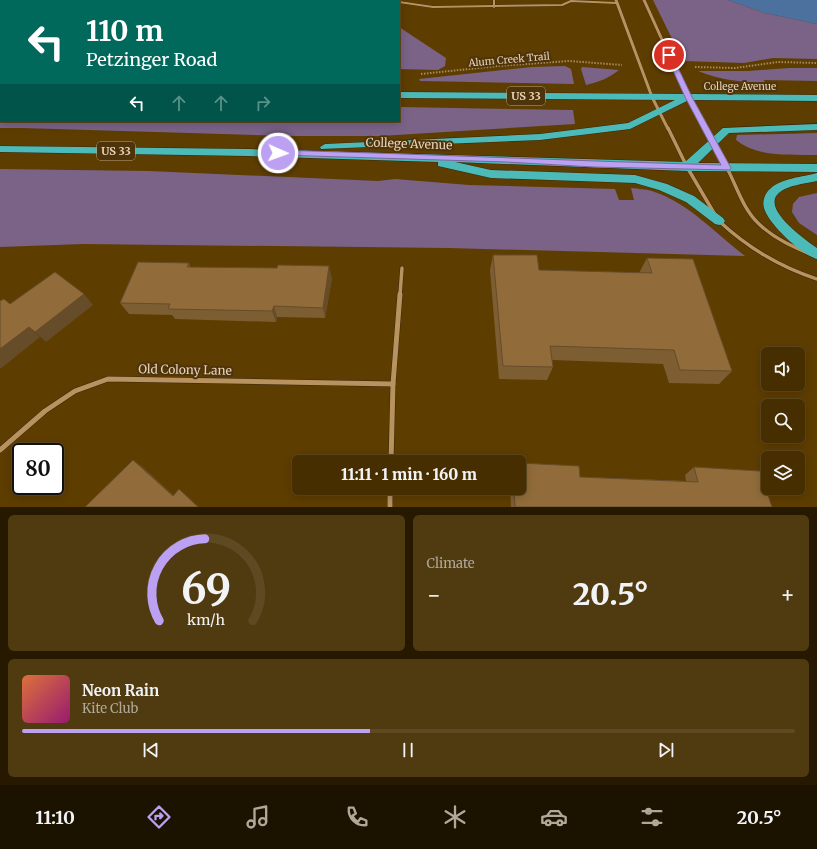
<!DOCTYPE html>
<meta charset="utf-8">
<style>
:root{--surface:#462e00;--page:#503a0f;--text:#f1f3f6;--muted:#b0a899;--line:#5e4a22;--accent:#bca0f2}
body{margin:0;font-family:Merriweather,serif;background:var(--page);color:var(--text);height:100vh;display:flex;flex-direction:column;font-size:15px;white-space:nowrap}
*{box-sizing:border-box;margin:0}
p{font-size:13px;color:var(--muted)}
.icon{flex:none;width:22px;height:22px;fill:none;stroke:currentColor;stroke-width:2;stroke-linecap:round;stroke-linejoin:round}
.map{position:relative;height:507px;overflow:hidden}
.drawer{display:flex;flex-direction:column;gap:8px;padding:8px;background:#261900;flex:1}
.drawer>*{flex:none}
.hud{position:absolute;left:0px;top:0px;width:400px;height:122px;box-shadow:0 2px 10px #0003,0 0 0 1px var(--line);background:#00695c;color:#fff;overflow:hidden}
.buttons{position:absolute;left:761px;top:347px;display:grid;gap:8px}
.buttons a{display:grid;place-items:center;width:44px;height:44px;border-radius:6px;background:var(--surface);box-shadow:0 2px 10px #0003,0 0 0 1px var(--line);font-size:20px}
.speed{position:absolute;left:12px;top:443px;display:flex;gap:8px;font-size:20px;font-weight:700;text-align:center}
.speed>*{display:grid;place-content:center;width:52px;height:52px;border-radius:50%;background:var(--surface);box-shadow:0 2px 10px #0003,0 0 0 1px var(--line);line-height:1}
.speed .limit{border:2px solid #111;border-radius:6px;background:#fff;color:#111}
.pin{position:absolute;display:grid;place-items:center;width:34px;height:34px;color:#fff;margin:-17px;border:2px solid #fff;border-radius:50%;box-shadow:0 1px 4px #0007}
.me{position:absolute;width:44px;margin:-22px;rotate:92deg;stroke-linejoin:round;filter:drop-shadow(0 0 3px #0008)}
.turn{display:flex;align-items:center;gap:14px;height:84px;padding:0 20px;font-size:18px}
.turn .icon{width:52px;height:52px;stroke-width:2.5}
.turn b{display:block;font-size:28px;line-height:34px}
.lanes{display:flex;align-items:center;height:38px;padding:0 20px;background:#0003;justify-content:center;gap:20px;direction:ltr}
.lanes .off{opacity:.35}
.big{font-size:30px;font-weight:800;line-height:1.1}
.drawer .card{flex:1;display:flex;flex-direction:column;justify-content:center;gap:6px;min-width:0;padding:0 14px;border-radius:6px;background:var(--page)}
.drawer .dial{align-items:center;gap:0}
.dial svg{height:104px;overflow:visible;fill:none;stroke:var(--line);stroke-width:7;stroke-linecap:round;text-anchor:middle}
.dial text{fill:var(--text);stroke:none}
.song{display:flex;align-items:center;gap:12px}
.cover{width:48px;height:48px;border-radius:6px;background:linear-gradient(135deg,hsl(20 70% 55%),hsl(320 70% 35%))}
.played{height:4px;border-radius:2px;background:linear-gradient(90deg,var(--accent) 45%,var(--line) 45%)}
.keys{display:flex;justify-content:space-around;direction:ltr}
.heat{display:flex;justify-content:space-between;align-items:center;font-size:22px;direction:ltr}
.drawer .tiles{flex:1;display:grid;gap:8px;grid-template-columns:1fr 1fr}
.card:last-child{grid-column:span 2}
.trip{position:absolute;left:292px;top:455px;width:234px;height:40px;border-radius:6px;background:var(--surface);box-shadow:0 2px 10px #0003,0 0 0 1px var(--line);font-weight:800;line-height:40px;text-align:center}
.dock{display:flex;height:64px;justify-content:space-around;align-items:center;background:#1c1200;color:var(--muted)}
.dock .icon{width:28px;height:28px}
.dock .current{color:var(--accent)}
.dock b{font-size:18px;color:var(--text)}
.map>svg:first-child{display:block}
</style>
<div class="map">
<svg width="817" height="507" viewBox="0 0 817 507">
<rect width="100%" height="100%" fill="#5e3d00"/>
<g fill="#7a6387">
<path d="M 114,0 L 371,0 L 372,1 L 113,1 Z"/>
<path d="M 653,0 L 728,0 L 765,13 L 817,24 L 817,59 L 773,58 L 744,63 L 683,61 Z"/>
<path d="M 399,27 L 446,58 L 445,66 L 438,70 L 399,69 Z"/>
<path d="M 565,66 L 571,69 L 574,84 L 420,81 L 419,79 L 532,67 Z"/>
<path d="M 582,67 L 619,70 C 609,78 599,82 586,85 L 581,69 Z"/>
<path d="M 789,68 L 817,68 L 817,81 L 764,80 L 765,83 C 741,82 720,80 698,71 L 748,71 Z"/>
<path d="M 0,105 L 1,121 L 399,121 L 399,107 L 573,110 L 575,124 L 380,136 L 290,136 L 22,128 L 0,128 Z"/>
<path d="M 817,133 L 817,155 C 789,154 759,158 736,140 L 737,135 Z"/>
<path d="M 0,169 L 149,171 L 378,181 L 395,179 L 469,185 L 615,189 L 619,200 L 634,200 L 631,188 C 638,189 645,189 652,191 C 689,203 715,233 745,256 L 449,248 L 83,244 L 0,247 Z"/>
<path d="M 817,193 L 817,235 L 799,223 L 792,212 L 793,204 L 799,197 Z"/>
</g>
<path fill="#4c719e" d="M 728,0 L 817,0 L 817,24 L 765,13 Z"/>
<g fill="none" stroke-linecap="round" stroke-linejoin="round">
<defs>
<g id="lane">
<path d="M 494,0 L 494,7"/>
<path d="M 399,2 L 433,7 L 562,5 L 571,1 L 616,3"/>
</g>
<g id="street-far2">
<path d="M 616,0 L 652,97 L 668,129"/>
<path d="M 644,0 L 688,97 L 706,129"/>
</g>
<g id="street-far1">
<path d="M 668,128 L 687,167 L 714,213"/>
<path d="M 705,128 C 712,142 720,155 727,168 C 737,187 743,209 759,224 C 776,240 796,248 817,257"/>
<path d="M 719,221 C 748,248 780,267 817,279"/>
<path d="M 400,295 L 402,268"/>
</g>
<g id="street">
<path d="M 0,450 L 45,411 L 75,391 L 108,379 L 393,384 L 400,294"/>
<path d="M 391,462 L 393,384"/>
<path d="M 390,488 L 390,507"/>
</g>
<g id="highway">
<rect x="0" y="86" width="1" height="6"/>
<path d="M 399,92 L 817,95 L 817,101 L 689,100 L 630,129 L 540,140 L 321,149 L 320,147 L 325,144 L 540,134 L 628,123 L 675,100 L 399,98 Z"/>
<path d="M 817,124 L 817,130 L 729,133 L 698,163 L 817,164 L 817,172 L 687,171 L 455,162 L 491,170 L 635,175 L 667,184 L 694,196 L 723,218 L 725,221 L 723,224 L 719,225 L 715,224 L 686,202 L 659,190 L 635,183 L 491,178 L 438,166 L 438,162 L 248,156 L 0,152 L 0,146 L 248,149 L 685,162 L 723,128 Z"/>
<path d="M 817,173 L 817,181 C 805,184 785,185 777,195 C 764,211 806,240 817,248 L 817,259 C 801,254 769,225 764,208 C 762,201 765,193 770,189 C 781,178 803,177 817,173 Z"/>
</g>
</defs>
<use href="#lane" stroke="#39270b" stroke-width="2.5"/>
<use href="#street-far2" stroke="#39270b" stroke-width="3.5"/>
<use href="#street-far1" stroke="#39270b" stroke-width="4.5"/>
<use href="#street" stroke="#39270b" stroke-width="6"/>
<use href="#highway" stroke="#39270b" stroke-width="1"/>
<g stroke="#a48a5f" stroke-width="2" stroke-dasharray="1.5 1.5" stroke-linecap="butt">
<path d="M 695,67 L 735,68 L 778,62 L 817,63"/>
<path d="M 421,74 L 498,66 L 569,61 L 622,65"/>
</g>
<use href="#lane" stroke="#b8925f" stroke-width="2"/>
<use href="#street-far2" stroke="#b8925f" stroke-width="3"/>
<use href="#street-far1" stroke="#b8925f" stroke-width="3.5"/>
<use href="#street" stroke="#b8925f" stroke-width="5"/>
<use href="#highway" fill="#4cbab8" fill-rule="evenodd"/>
</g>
<g fill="#7d5d32">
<path d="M 493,255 L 539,270 L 639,273 L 647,258 L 732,371 L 719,384 L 669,383 L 663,364 L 552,360 L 553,367 L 547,380 L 499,379 L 490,270 Z"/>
<path d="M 189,263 L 190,267 L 332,278 L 325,318 L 277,317 L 276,322 L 175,319 L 172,315 L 129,314 L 120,303 Z"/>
<path d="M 694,467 L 772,507 L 511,507 L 510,488 L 519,488 L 580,477 L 686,481 L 685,475 Z"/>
</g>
<g fill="#664c29">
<path d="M 329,266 L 332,278 L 325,318 L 323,308 Z"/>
<path d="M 84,294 L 93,305 L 46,342 L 35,332 Z"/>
<path d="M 274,306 L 277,317 L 276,322 L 272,311 Z"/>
<path d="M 29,327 L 40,337 L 0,369 L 0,349 Z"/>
<path d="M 133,460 L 143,467 L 181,502 L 173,496 Z"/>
<path d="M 179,489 L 187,496 L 199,507 L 198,507 Z"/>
</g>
<g fill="#916c3a" stroke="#664c29">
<path d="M 493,255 L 537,255 L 539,270 L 652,273 L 647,258 L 693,259 L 732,371 L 680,370 L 674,350 L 550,346 L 553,367 L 503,366 Z"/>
<path d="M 138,262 L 189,263 L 187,267 L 277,268 L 278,265 L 329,266 L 323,308 L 274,306 L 272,311 L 168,309 L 170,304 L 120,303 Z"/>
<path d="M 55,272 L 84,294 L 35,332 L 29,327 L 0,349 L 0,301 L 4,299 L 10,304 Z"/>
<path d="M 133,460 L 173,496 L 179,489 L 198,507 L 85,507 Z"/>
<path d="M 519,463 L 579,466 L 580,477 L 698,482 L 694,467 L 760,471 L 772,507 L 515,507 L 514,488 L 519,488 Z"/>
</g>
<path fill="#bca0f2" stroke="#7a689d" d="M 667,53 L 672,55 L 692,97 L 731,168 L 730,170 L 594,167 L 506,162 L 278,155 L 274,153 L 278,150 C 426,154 573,161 721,165 L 685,97 L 666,55 Z"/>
<g text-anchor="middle" stroke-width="4" stroke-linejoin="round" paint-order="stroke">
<g font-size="10" fill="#e7d3b9" stroke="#4e340b">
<text transform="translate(509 59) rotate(-5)" y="4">Alum Creek Trail</text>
<text x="740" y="90">College Avenue</text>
</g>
<g fill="#4e340b" stroke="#b9a385" stroke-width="1">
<rect x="507" y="87" width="38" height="18" rx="3"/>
<rect x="97" y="142" width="38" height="18" rx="3"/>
</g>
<g font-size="11" font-weight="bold" fill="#e7d3b9">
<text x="526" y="100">US 33</text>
<text x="116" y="155">US 33</text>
</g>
<g font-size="12" fill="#e7d3b9" stroke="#4e340b">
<text transform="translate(409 144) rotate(2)" y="4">College Avenue</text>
<text transform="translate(185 370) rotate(1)" y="4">Old Colony Lane</text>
</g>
</g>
</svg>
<div class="buttons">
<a><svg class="icon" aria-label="sound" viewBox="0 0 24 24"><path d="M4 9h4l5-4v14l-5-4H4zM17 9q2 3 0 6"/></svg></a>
<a><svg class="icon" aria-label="search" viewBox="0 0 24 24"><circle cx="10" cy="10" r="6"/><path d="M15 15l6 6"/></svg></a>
<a><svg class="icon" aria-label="layers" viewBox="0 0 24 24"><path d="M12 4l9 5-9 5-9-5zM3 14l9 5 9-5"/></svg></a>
</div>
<div class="speed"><div class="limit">80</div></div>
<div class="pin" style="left:669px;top:55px;background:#d93025"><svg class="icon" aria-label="arrive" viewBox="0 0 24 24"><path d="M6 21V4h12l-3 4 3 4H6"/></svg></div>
<svg class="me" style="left:278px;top:153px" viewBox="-20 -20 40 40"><circle r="17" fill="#bca0f2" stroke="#fff" stroke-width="3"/><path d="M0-11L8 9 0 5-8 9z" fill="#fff"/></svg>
<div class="trip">11:11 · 1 min · 160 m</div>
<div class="hud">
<div class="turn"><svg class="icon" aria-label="left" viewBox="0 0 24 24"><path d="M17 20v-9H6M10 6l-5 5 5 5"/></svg><div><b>110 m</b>Petzinger Road</div></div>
<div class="lanes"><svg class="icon" aria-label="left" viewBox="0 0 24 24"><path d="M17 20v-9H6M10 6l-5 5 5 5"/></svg><svg class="icon off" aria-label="ahead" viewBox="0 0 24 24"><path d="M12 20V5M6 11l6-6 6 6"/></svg><svg class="icon off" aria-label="ahead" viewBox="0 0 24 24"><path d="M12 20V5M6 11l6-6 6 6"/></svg><svg class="icon off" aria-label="right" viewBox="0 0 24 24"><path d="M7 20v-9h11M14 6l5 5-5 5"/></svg></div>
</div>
</div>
<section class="drawer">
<div class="tiles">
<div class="card dial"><svg viewBox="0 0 100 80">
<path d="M14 69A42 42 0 1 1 86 69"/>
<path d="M14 69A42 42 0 0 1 49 6" stroke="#bca0f2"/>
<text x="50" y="56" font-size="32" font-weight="700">69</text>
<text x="50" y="72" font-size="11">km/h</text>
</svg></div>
<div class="card"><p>Climate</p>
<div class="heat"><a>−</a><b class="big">20.5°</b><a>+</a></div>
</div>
<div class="card">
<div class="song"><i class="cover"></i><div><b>Neon Rain</b><p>Kite Club</p></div></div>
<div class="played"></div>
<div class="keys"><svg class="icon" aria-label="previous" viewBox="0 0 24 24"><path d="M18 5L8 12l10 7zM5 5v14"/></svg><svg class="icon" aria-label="pause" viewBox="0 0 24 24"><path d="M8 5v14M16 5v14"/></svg><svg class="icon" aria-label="next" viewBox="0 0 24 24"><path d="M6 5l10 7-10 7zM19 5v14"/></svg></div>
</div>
</div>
</section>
<nav class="dock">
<b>11:10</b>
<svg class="icon current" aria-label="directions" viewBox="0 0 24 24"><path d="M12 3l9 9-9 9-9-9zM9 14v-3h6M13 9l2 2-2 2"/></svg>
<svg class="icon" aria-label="music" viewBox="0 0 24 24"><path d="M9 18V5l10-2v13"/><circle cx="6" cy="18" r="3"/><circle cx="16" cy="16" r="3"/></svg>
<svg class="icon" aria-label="phone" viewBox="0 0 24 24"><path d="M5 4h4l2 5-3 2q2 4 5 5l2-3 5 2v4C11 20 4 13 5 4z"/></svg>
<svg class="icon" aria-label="climate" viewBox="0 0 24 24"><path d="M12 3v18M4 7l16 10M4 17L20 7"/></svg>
<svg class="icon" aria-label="car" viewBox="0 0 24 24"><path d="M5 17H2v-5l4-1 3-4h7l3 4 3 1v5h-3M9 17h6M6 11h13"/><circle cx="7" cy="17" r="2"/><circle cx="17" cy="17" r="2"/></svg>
<svg class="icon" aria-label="filters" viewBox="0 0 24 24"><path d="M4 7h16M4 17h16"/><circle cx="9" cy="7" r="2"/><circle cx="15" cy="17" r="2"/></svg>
<b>20.5°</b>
</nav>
